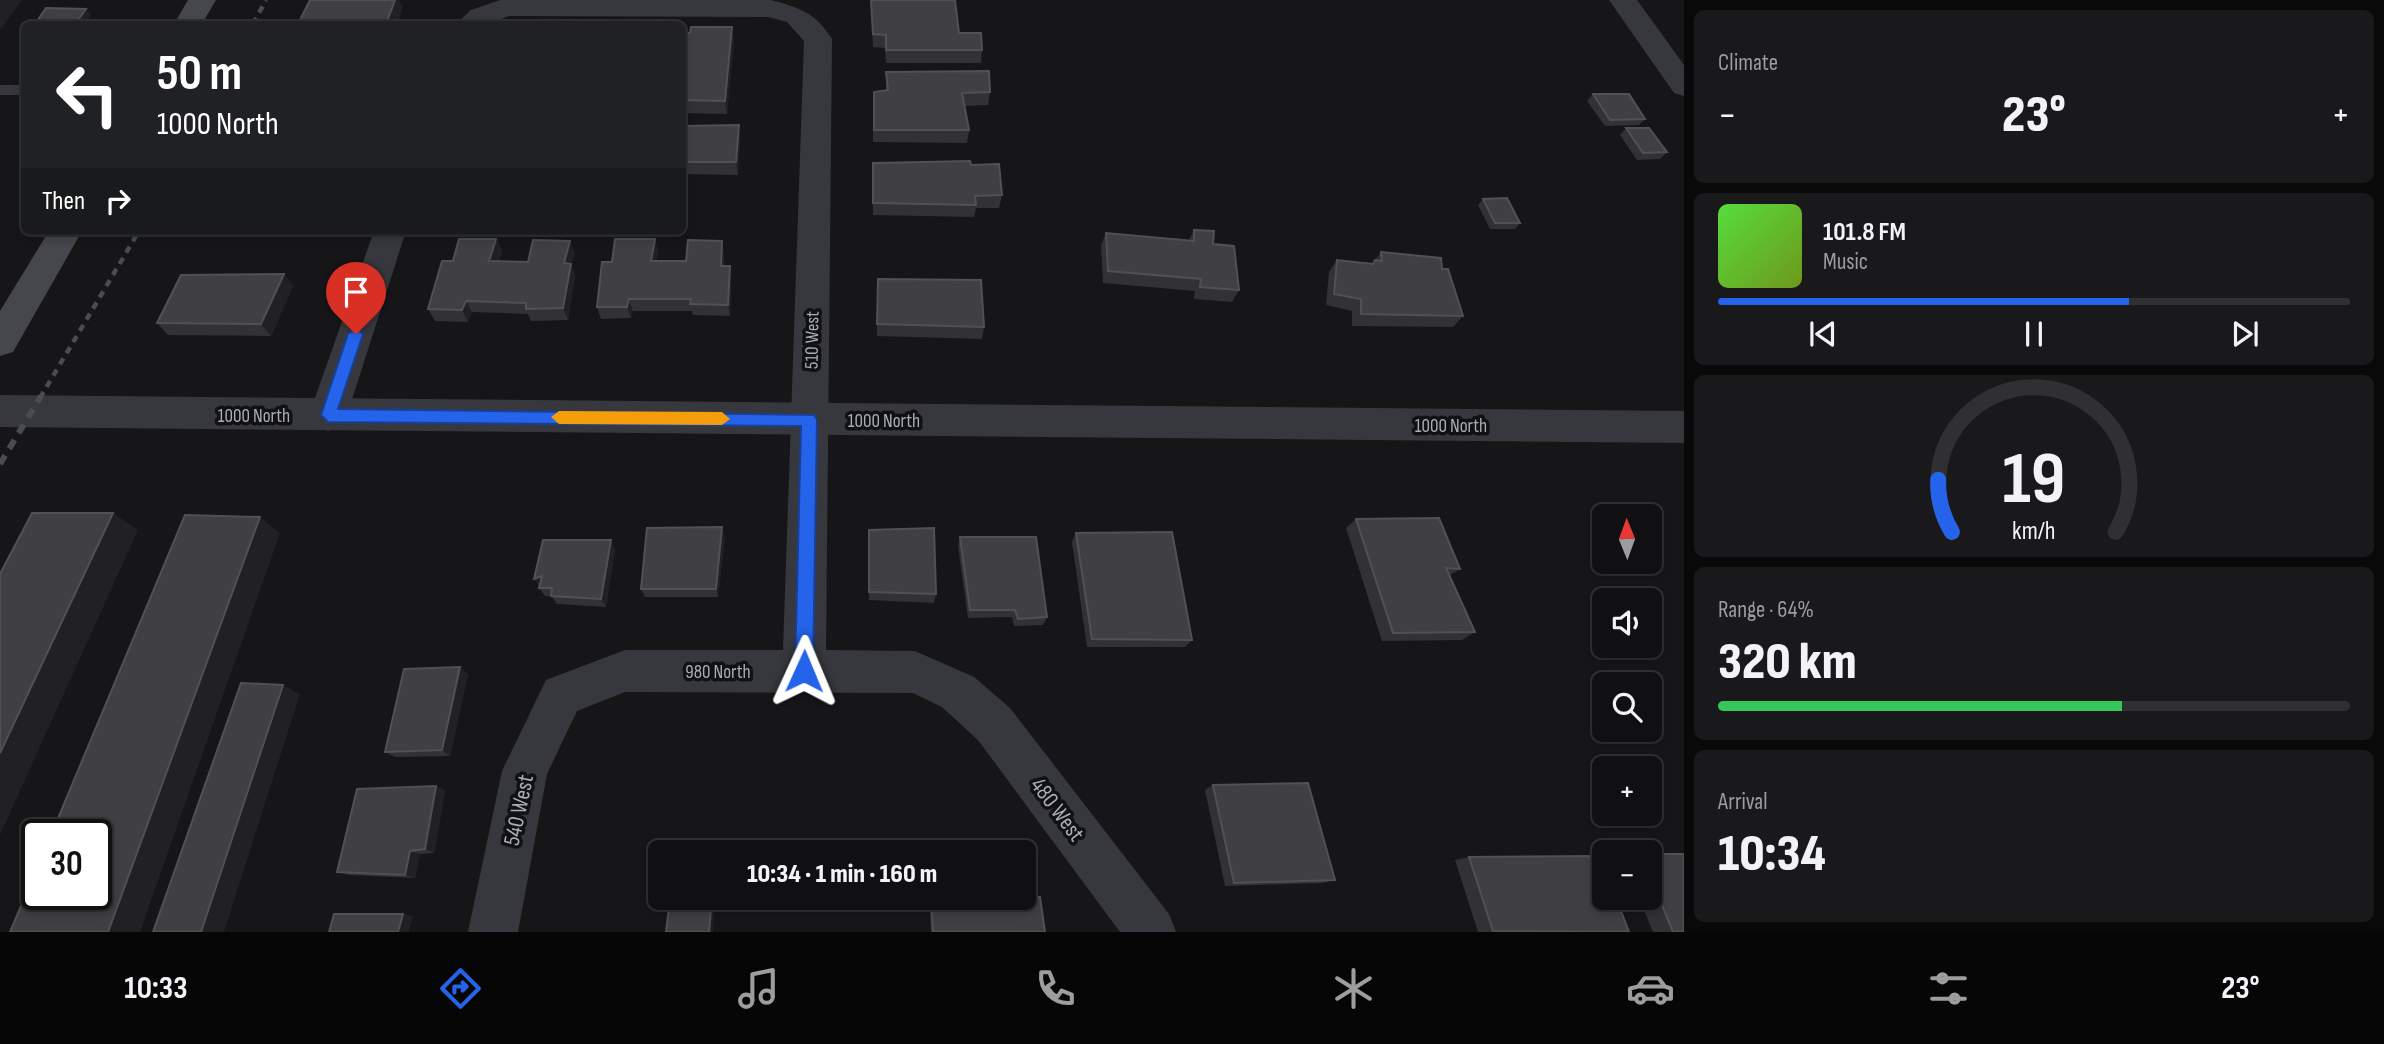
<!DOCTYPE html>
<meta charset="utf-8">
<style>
:root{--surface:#101012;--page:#19191b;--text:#f1f3f6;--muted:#9c9d9f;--line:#303032;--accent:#2563eb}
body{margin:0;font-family:"Sofia Sans Condensed",sans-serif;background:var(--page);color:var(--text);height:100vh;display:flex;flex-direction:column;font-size:26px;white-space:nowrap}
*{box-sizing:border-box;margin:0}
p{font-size:23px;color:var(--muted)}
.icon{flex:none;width:38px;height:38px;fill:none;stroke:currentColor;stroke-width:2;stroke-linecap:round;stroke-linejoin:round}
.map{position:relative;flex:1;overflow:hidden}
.panel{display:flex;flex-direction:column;gap:10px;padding:10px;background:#09090a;width:700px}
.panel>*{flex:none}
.hud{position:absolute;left:21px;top:21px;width:665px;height:214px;border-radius:10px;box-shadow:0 4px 10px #0003,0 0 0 2px var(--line);background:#202124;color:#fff;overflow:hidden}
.needle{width:46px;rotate:359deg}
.buttons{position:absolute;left:1592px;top:504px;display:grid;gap:14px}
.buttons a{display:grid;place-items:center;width:70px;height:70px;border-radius:10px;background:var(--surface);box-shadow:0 4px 10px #0003,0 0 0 2px var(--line);font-size:35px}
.speed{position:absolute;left:21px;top:819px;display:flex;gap:14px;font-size:35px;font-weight:700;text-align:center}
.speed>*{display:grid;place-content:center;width:91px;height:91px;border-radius:50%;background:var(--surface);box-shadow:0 4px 10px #0003,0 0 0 2px var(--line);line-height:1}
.speed .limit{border:4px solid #111;border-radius:10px;background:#fff;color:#111}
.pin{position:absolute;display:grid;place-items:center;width:60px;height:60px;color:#fff;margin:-72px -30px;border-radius:50% 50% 50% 0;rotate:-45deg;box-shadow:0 0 7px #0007}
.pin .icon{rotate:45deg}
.me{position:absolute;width:77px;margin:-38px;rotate:1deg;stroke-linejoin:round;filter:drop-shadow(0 0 5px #0008)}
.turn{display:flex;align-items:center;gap:24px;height:147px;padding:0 21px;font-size:32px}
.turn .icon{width:91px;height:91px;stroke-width:2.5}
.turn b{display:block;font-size:49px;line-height:60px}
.then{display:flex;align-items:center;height:66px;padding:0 21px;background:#0003;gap:14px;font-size:26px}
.big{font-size:52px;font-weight:800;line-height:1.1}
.panel .tile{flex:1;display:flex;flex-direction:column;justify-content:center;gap:10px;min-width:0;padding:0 24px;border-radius:10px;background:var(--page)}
.panel .dial{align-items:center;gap:0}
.dial svg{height:182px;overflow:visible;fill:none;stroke:var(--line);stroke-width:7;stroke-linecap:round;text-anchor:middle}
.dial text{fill:var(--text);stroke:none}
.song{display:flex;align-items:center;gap:21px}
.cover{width:84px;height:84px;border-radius:10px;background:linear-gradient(135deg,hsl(110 70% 55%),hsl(80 70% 35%))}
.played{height:7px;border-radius:4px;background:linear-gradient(90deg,var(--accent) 65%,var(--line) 65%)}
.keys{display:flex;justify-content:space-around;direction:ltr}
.heat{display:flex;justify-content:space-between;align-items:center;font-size:38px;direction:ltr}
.charge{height:10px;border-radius:5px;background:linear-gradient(90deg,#34c759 64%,var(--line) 0)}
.trip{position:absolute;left:648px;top:840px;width:388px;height:70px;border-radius:10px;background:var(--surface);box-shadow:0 4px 10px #0003,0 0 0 2px var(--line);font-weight:800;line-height:70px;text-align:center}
.tabs{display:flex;height:112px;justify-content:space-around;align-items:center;background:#060607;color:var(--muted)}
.tabs .icon{width:49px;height:49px}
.tabs .on{color:var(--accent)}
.tabs b{font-size:32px;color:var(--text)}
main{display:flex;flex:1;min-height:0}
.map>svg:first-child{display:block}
</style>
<main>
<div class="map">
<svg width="1684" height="932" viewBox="0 0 1684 932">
<rect width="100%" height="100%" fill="#161618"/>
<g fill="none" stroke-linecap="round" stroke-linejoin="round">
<rect fill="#37383d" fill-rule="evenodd" x="0" y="85" width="24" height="10"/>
<g fill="#37383d" fill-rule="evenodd">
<path d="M 500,0 L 771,0 C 800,8 815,12 832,39 L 826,650 L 915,651 L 974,677 L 1010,708 L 1169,914 L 1176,932 L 1120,932 L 978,740 L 942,707 L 913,693 L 625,692 L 577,711 L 547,774 L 518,932 L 468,932 L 502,771 L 546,680 L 625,650 L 783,650 L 804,41 L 787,22 L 768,17 L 509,16 L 488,24 L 456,24 L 471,10 Z"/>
<path d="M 374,231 L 406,231 L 347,415 L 341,426 L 328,431 L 315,426 L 309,415 Z"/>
</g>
<g fill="#37383d" fill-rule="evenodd">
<path d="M 1609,0 L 1637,0 L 1684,65 L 1684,96 L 1674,93 Z"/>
<path d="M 0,395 L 1684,411 L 1684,443 L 0,427 Z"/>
</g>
<g fill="#45474d" fill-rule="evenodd">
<path d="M 188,0 L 216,0 L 202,24 L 174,24 Z"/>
<path d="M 49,231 L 82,231 L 13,352 L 0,356 L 0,311 Z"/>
</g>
<g stroke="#4a4c52" stroke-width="4.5" stroke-dasharray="7 6" stroke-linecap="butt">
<path d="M 253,24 L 266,0"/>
<path d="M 40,398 L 139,231"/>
</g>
<path stroke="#4a4c52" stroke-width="6" stroke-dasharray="10 8" stroke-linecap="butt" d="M 0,464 L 41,396"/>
</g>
<g fill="#323236">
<path d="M 871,0 L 959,33 L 982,50 L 981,63 L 886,63 L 885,48 L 873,47 Z"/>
<path d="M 682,33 L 734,40 L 727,114 L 682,113 L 682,70 L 685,70 L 686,64 L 682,64 Z"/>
<path d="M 886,72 L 990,92 L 988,105 L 965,106 L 969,130 L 967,143 L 873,142 L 873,105 L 886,91 Z"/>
<path d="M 1593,94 L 1645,119 L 1639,125 L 1605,126 L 1587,101 Z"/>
<path d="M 682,126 L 740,138 L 738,175 L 682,174 Z"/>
<path d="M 1626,128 L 1667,152 L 1660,159 L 1637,160 L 1620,135 Z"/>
<path d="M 971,165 L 1002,195 L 999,208 L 976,208 L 974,217 L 873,215 L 873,175 Z"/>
<path d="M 1483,199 L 1520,223 L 1515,229 L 1490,229 L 1478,205 Z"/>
<path d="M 1194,230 L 1213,244 L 1239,290 L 1232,302 L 1194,299 L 1195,291 L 1103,283 L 1101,245 L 1106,233 L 1189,240 Z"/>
<path d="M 496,239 L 502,251 L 499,261 L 528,262 L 575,253 L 571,265 L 575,276 L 568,320 L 531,321 L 528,314 L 472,312 L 468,322 L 435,321 L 428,309 L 453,261 Z"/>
<path d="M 722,241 L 724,253 L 724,266 L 731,278 L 730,316 L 693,315 L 692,311 L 633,311 L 631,318 L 601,319 L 597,307 L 612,262 L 658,251 L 656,261 L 686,261 Z"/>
<path d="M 1381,252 L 1442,269 L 1463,316 L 1453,327 L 1352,326 L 1352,311 L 1326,305 L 1329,272 L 1337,260 L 1372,264 Z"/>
<path d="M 284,274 L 293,286 L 271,336 L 168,335 L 157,323 Z"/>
<path d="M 877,290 L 984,327 L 982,339 L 877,336 Z"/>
<path d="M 1356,519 L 1460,569 L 1450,575 L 1475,632 L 1462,640 L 1382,641 L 1346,528 Z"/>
<path d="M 869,530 L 936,594 L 934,603 L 869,600 Z"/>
<path d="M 1076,533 L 1192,640 L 1185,647 L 1087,647 L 1072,542 Z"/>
<path d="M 725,537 L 718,597 L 645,597 L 641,589 Z"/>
<path d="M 960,537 L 1047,617 L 1043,625 L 1014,626 L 1012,617 L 968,618 L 958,546 Z"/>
<path d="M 615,549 L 606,607 L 557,604 L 551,596 L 545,596 L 539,588 Z"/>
<path d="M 468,674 L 450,756 L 395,757 L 385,752 Z"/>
<path d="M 1213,785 L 1335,880 L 1323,883 L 1225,886 L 1205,790 Z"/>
<path d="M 436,786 L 445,791 L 434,853 L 420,854 L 415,878 L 349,875 L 337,872 Z"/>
<path d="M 1650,854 L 1684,932 L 1653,932 L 1639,898 L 1650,898 Z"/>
<path d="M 1469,857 L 1629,932 L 1478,932 L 1455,860 Z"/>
<path d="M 1030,897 L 1045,932 L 931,932 L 929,898 Z"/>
</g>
<g fill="#212124">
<path d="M 0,0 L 22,0 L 1,29 L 0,28 Z"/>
<path d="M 395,0 L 399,0 L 403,8 L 397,24 L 386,24 Z"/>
<path d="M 86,9 L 91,15 L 85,24 L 75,24 Z"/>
<path d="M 732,27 L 734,40 L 727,114 L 725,101 Z"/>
<path d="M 739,125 L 740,138 L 738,175 L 736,162 Z"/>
<path d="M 496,239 L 502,251 L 495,273 L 489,261 Z"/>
<path d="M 655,239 L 658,251 L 654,273 L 651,261 Z"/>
<path d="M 570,241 L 575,253 L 571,265 L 575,276 L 568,320 L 563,308 L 564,263 Z"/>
<path d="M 722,241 L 724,253 L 723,278 L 721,266 Z"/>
<path d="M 730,266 L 731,278 L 730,316 L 728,305 Z"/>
<path d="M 284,274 L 293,286 L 271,336 L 261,324 Z"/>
<path d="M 629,299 L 633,311 L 631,318 L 627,307 Z"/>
<path d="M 466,301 L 472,312 L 468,322 L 462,310 Z"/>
<path d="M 113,513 L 138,530 L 0,835 L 0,753 Z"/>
<path d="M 260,517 L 280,533 L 140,932 L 108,932 Z"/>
<path d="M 722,527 L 725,537 L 718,597 L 716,589 Z"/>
<path d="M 611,540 L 615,549 L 606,607 L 601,599 Z"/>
<path d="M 542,576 L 540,587 L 534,579 Z"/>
<path d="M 460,667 L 468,674 L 450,756 L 442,750 Z"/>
<path d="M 283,685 L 300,694 L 224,932 L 201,932 Z"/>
<path d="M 436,786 L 445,791 L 434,853 L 425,849 Z"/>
<path d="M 410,851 L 420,854 L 415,878 L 405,875 Z"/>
<path d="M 711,908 L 714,911 L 713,932 L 709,932 Z"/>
<path d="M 403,914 L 413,916 L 409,932 L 398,932 Z"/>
</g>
<g fill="#3f3f44" stroke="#4f5156" stroke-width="2">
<path d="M 310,0 L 395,0 L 386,24 L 298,24 Z"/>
<path d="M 871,0 L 955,0 L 959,33 L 981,33 L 982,50 L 886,50 L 886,35 L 873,34 Z"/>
<path d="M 46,8 L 86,9 L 75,24 L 35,24 Z"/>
<path d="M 691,27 L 732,27 L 725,101 L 682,100 L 682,70 L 685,70 L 687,51 L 682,51 L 682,33 L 690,33 Z"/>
<path d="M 989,71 L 990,92 L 962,93 L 969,130 L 874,130 L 874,92 L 888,90 L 886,72 Z"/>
<path d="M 1593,94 L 1629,94 L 1645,119 L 1610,120 Z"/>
<path d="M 739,125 L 736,162 L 682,162 L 682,126 Z"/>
<path d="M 1626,128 L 1649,128 L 1667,152 L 1643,153 Z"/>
<path d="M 970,161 L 971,165 L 999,164 L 1002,195 L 975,196 L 976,205 L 873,203 L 873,163 Z"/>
<path d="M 1507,198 L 1520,223 L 1495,223 L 1483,199 Z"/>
<path d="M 1194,230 L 1214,231 L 1213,244 L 1234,246 L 1239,290 L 1200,287 L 1201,279 L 1108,271 L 1106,233 L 1194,241 Z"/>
<path d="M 459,239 L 496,239 L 489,261 L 528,262 L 533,240 L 570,241 L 564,263 L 571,264 L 563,308 L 526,309 L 526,303 L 466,301 L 462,310 L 428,309 L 442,261 L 453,261 Z"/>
<path d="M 615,239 L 655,239 L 651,261 L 686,261 L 688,240 L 722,241 L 721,266 L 730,266 L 728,305 L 690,304 L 691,299 L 629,299 L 627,307 L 597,307 L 602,262 L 612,262 Z"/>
<path d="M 1381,252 L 1441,258 L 1442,269 L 1448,269 L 1463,316 L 1361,314 L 1361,299 L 1334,294 L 1337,260 L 1373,264 L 1375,260 L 1382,261 Z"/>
<path d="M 284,274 L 261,324 L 157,323 L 181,275 Z"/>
<path d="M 878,279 L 981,280 L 984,327 L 877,324 Z"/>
<path d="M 32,513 L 113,513 L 0,753 L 0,574 Z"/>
<path d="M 185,515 L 260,517 L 108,932 L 10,932 L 37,868 L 37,894 L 96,894 L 96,835 L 51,835 Z"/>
<path d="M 1439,518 L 1460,569 L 1446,568 L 1475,632 L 1393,633 L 1356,519 Z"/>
<path d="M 722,527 L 716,589 L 641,589 L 647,528 Z"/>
<path d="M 934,528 L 936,594 L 869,592 L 869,530 Z"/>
<path d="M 1172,532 L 1192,640 L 1092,639 L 1076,533 Z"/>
<path d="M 960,537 L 1036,537 L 1047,617 L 1018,619 L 1015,610 L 970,610 Z"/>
<path d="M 543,540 L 611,540 L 601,599 L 551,596 L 552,588 L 539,588 L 542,576 L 534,579 Z"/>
<path d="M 460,667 L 442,750 L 385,752 L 404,669 Z"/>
<path d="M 241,683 L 283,685 L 201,932 L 153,932 Z"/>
<path d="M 1308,783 L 1335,880 L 1234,883 L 1213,785 Z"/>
<path d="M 436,786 L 425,849 L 410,851 L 405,875 L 337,872 L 357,789 Z"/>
<path d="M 1650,854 L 1684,854 L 1684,932 L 1673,932 L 1650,876 Z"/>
<path d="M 1600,856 L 1605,868 L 1605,898 L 1616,898 L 1629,932 L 1493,931 L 1469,857 Z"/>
<path d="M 1030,885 L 1030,897 L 1040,897 L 1045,932 L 933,932 L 931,898 L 1024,898 L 1024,886 Z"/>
<path d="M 669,907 L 711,908 L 709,932 L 666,932 Z"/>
<path d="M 334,914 L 403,914 L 398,932 L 329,932 Z"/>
</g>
<path fill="#2563eb" stroke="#184099" stroke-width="2" d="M 356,328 L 363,334 L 338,409 L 814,415 L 817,420 L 813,671 L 810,678 L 804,680 L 797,678 L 795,671 L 801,426 L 328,422 L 321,415 L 348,334 Z"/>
<path fill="#f59e0b" d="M 559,411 L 722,412 L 730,419 L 722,425 L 559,424 L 551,417 Z"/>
<g text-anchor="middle" stroke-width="7" stroke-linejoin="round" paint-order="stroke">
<g font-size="19" fill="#a8adb8" stroke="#111113">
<text transform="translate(811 340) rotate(-89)" y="7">510 West</text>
<text x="254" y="422">1000 North</text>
<text x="884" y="427">1000 North</text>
<text x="1451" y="432">1000 North</text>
<text x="718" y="678">980 North</text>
</g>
<g font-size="23" fill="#a8adb8" stroke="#111113">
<text transform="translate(1058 809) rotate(53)" y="8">480 West</text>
<text transform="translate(518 810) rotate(-78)" y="8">540 West</text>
</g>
</g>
</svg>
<div class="buttons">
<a><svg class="needle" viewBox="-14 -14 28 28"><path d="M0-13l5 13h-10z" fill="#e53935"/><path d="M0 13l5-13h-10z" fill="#9c9d9f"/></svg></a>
<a><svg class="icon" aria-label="sound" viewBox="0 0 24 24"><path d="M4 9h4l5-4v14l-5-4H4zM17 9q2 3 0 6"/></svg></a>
<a><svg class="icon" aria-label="search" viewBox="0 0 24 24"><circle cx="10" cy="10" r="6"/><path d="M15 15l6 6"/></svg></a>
<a>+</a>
<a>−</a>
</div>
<div class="speed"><div class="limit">30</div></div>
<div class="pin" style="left:356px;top:334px;background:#d93025"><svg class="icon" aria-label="arrive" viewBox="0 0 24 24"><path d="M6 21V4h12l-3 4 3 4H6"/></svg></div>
<svg class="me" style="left:804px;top:671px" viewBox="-20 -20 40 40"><path d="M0-17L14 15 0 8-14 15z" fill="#2563eb" stroke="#fff" stroke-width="4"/></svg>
<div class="trip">10:34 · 1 min · 160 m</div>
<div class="hud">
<div class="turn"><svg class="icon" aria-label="left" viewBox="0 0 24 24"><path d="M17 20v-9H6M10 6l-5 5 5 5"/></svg><div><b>50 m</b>1000 North</div></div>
<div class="then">Then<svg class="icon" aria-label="right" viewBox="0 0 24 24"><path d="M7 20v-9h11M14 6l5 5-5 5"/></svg></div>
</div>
</div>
<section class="panel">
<div class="tile"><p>Climate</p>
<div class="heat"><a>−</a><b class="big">23°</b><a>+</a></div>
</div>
<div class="tile">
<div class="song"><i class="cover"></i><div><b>101.8 FM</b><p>Music</p></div></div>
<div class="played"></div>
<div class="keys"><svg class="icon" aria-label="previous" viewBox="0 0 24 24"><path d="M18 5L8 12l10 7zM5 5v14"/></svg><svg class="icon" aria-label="pause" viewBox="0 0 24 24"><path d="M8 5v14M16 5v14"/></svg><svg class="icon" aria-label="next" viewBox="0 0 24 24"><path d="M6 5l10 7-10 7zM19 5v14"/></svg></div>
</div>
<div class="tile dial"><svg viewBox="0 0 100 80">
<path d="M14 69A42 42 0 1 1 86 69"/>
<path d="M14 69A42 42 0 0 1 8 46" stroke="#2563eb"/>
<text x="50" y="56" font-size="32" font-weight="700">19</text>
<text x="50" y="72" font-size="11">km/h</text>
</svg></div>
<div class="tile"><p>Range · 64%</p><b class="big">320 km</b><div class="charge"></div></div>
<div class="tile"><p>Arrival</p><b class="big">10:34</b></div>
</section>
</main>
<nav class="tabs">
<b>10:33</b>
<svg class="icon on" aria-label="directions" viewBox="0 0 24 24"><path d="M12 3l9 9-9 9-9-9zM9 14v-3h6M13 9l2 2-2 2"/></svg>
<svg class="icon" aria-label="music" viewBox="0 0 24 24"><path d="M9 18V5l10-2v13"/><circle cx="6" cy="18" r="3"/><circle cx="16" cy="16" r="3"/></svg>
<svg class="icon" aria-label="phone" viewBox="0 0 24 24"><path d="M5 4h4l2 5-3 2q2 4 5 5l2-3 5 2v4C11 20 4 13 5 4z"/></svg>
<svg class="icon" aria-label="climate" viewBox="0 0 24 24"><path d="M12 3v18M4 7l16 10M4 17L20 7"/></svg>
<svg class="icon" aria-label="car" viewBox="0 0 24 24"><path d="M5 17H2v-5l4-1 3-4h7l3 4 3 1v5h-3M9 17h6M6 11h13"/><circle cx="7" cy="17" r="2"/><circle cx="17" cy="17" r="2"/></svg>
<svg class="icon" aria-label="filters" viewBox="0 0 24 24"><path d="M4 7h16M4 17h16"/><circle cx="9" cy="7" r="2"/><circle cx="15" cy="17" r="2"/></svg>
<b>23°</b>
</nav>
